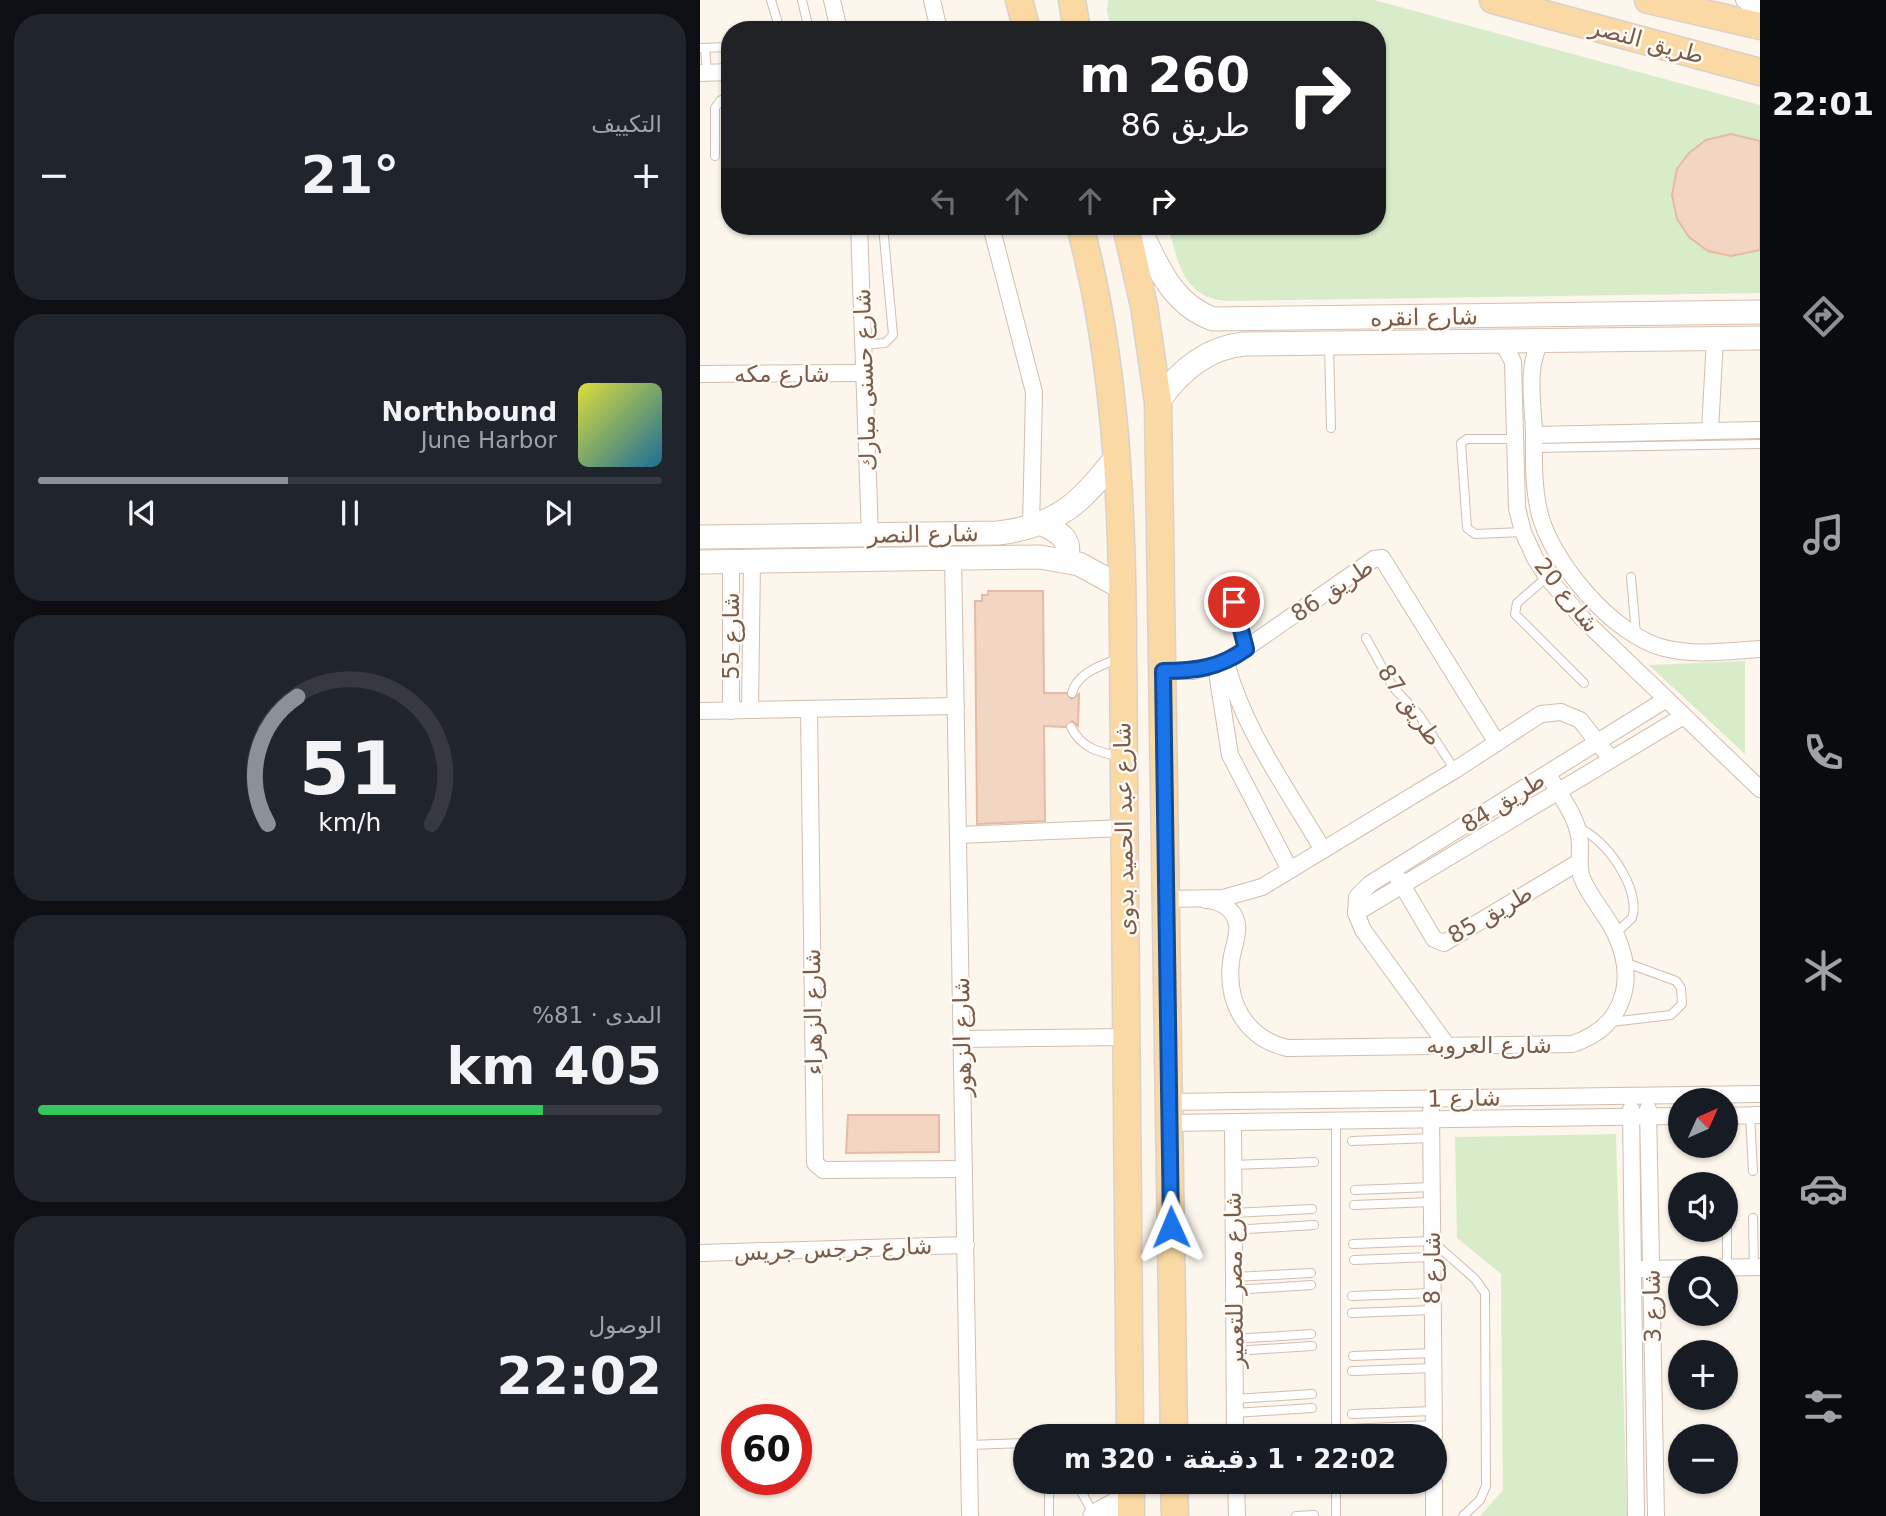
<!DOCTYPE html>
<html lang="ar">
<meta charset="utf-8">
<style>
:root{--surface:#171b24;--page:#20242c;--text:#f1f3f6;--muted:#9ea1a6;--line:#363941;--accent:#8c9099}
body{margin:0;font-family:"DejaVu Sans",Vazirmatn,sans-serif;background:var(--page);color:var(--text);direction:rtl;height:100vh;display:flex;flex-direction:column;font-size:26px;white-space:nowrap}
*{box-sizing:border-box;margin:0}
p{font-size:23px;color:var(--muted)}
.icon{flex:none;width:38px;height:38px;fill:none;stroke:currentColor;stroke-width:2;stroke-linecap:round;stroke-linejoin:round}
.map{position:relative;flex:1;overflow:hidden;direction:ltr}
.sheet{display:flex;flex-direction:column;gap:14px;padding:14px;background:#0d0f14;width:700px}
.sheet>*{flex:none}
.guide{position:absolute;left:21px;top:21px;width:665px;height:214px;border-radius:28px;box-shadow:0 2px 5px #0004;direction:rtl;background:#202124;color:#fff;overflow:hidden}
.needle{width:46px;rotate:45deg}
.tools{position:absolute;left:968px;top:1088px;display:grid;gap:14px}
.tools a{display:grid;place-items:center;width:70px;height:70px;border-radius:50%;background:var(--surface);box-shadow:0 2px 5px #0004;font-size:35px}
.speed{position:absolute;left:21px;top:1404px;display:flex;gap:14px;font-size:35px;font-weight:700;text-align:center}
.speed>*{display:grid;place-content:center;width:91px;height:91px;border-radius:50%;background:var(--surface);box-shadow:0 2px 5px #0004;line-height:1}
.speed .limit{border:10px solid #d22;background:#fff;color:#111}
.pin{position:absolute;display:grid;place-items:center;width:60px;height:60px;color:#fff;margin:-30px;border:4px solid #fff;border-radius:50%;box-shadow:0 2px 7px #0007}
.me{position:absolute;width:77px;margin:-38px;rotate:359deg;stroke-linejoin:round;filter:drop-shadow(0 0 5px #0008)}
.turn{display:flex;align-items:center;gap:24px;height:147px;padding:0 21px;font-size:32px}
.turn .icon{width:91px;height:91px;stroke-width:2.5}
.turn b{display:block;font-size:49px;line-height:60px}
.lanes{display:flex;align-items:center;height:66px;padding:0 21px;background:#0003;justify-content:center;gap:35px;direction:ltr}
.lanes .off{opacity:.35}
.big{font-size:52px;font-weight:700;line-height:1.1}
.sheet .card{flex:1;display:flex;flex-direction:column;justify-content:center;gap:10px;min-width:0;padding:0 24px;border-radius:28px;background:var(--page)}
.sheet .dial{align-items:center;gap:0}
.dial svg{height:182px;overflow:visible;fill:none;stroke:var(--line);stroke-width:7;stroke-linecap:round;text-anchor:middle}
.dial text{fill:var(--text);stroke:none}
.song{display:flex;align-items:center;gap:21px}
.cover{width:84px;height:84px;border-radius:10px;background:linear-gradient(135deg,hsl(60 70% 55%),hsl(200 70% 35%))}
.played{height:7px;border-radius:4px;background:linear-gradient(90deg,var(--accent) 40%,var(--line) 40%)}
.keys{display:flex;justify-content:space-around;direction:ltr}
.heat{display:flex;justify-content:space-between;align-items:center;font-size:38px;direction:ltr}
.charge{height:10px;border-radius:5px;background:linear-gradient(90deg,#34c759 81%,var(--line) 0)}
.trip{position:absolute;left:313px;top:1424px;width:434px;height:70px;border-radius:35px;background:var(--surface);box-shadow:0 2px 5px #0004;font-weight:700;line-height:70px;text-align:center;direction:rtl}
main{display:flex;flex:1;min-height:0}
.tab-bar{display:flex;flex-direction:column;width:126px;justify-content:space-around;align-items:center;background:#090b0e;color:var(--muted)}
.tab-bar .icon{width:49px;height:49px}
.tab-bar .current{color:var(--accent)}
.tab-bar b{font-size:32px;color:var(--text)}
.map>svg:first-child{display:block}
</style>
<main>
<nav class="tab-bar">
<b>22:01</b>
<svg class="icon current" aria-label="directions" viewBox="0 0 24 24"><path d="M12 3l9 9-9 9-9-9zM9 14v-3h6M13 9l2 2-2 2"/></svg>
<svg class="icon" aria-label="music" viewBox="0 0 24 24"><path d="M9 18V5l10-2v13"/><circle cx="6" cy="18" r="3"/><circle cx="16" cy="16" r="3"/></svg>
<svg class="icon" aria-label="phone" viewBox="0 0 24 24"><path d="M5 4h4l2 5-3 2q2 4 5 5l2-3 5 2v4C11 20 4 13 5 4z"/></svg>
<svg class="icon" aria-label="climate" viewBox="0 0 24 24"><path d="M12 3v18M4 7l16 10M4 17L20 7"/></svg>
<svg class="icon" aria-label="car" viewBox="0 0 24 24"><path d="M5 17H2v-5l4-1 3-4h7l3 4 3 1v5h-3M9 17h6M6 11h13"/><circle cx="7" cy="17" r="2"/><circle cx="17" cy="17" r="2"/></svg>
<svg class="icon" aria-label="filters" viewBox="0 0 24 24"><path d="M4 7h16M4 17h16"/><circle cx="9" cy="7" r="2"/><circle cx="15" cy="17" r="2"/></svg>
</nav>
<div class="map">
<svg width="1060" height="1516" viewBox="0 0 1060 1516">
<rect width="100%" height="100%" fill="#fdf6ec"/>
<g fill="#d8ecc9">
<path d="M 408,0 L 674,0 L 1060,105 L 1060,293 L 528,301 C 483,299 478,262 468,226 L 677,226 L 677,30 L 412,30 L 407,12 Z"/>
<path d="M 1045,661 L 1045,754 L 949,665 Z"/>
<path d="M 916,1134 L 927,1516 L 780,1516 L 803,1490 L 801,1274 L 757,1238 L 755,1137 Z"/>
</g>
<g fill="#f3d5c3" stroke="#e6bba3" stroke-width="2">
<path d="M 1031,134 L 1060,141 L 1060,250 L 1031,256 L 1008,251 L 989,237 L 977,219 L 972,195 L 977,169 L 989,153 L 1006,140 Z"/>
<path d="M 288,591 L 343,591 L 344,693 L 366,693 L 372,699 L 379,694 L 378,726 L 372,721 L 365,727 L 344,726 L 345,821 L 277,824 L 275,601 L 282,601 L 282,595 L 288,595 Z"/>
<path d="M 148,1115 L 239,1115 L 239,1152 L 146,1153 Z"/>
</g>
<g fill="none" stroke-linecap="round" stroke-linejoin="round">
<defs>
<g id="lane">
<path d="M 71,0 L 80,30"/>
<path d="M 102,0 L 109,30"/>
<path d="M 0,48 L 30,47"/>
<path d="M 5,48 L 7,73"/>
<path d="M 15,156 L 15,108 L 21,100 L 30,100"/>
<path d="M 163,345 L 185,343 L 193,335 L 183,226"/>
<path d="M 629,345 L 631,428"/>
<path d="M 813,439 L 767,439 L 761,443 L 767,528 L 775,534 L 823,532"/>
<path d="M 834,448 L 1060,444"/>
<path d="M 847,577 L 817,603 L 815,614 L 884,683"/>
<path d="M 931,577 L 936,634"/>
<path d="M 527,578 L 546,649"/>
<path d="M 666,638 L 693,687 L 719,715 L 755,770"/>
<path d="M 372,693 C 377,673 400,666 417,659"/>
<path d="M 371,727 C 382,749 399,752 421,757"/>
<path d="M 878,828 C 905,837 942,890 932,918 L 916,933"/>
<path d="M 911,1022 L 971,1015 L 982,1004 L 981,988 L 976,981 L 924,962"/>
<path d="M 1050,1115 L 1053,1171"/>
<path d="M 636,1121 L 636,1437"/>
<path d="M 652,1141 L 732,1138"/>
<path d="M 533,1165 L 614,1162"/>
<path d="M 655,1190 L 732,1187"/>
<path d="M 654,1205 L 732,1202"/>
<path d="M 533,1213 L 612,1209"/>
<path d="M 1027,1217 L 1027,1268"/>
<path d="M 1053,1218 L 1054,1267"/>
<path d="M 533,1230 L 614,1225"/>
<path d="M 653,1244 L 732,1241 L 775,1279 L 785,1293 L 786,1486 L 780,1500 L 763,1516"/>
<path d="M 654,1260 L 732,1257"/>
<path d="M 534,1277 L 611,1273"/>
<path d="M 534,1290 L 611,1285"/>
<path d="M 652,1296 L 732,1293"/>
<path d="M 652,1313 L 733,1310"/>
<path d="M 534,1339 L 611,1334"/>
<path d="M 534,1351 L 612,1346"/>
<path d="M 653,1356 L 733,1353"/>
<path d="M 652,1371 L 733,1368"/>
<path d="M 535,1399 L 612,1394"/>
<path d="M 535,1413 L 612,1408"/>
<path d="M 652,1414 L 733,1411"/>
<path d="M 650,1429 L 733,1425"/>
<path d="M 269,1445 L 326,1443"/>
<path d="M 376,1482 L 393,1513"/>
<path d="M 636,1482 L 636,1516"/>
<path d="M 651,1488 L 734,1485"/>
<path d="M 349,1516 L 349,1482"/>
<path d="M 596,1516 L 614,1515"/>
</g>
<g id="street">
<path d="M 132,0 L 139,30"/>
<path d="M 232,0 L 239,30"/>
<path d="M 1044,0 L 1060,10"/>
<path d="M 0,73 L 30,72"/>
<path d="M 159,226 L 170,535"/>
<path d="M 291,226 L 334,392 L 331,528"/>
<path d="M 843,338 C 825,363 833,402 834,432 C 834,458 833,485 839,511 C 850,561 914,636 964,648 C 995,656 1029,651 1060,649"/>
<path d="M 801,339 L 813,362 L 817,508 L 823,532 L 835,558 L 847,577 L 883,619 L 1060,789"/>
<path d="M 0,374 L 164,373"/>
<path d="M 1010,431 L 1015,338"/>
<path d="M 834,435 L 1060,430"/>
<path d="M 253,558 L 270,1516"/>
<path d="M 526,662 C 543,729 588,790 623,850"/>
<path d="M 516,666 L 530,755 L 590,870"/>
<path d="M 463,671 L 493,671 L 526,662 L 674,559 L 682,558 L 797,743"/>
<path d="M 109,709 L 115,1163 L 123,1170 L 264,1169"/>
<path d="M 50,710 L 52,561"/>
<path d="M 0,711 L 256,706"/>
<path d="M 31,711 L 31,561"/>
<path d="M 258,835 L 424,828"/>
<path d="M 698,878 L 734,939 L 744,943 L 879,862"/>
<path d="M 466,899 L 523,898 L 562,887 L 755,770 L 841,714 L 861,712 L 880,720 L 911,759"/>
<path d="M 506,900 C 520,901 534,908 537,924 C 539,936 532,950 531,962 C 526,1003 546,1038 587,1048 L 872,1044 C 923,1028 938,981 915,933 C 906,914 890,898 882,878 C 877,864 882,850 879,836 C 876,815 858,793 848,774"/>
<path d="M 656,913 L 982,717"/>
<path d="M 262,1039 L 427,1037"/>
<path d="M 746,1044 L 663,930 L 656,913 L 657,897 L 670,884 L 965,700"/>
<path d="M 469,1102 L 1060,1094"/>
<path d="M 931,1109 L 936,1516"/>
<path d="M 948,1109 L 956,1516"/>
<path d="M 731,1110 L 734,1437"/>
<path d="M 1026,1116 L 1060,1115"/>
<path d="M 469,1123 L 980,1116"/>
<path d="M 533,1123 L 535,1437"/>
<path d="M 0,1253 L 266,1245"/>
<path d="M 942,1269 L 1060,1267"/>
<path d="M 536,1482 L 537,1516"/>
<path d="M 734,1482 L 734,1516"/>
</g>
<g id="secondary">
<path d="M 438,226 C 457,264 470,303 513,319 L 1060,312"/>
<path d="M 458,402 C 479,371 506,348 544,344 L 1060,338"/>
<path d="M 343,524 C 359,532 374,540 365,561"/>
<path d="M 0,537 L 298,533 C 358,526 382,502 417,456"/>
<path d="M 0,562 L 340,557 L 379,564 L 421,587"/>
<path d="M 395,1516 L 431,1496"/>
</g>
<g id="primary">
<path d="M 319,0 L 327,30"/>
<path d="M 372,0 L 377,30"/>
<path d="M 793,0 L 1060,72"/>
<path d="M 948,0 L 1060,26"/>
<path d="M 380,226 C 428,405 422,593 424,778 C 426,997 428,1217 430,1437"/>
<path d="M 426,226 L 444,306 L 458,402 L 474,1437"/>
<path d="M 431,1482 L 431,1516"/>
<path d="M 474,1482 L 475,1516"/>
</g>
</defs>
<use href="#lane" stroke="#d1beb0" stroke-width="10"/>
<use href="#street" stroke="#d1beb0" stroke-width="18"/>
<use href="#secondary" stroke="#d6c0b0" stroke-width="25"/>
<use href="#primary" stroke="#dad1cd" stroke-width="29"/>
<use href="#lane" stroke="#fff" stroke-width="8"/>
<use href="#street" stroke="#fff" stroke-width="16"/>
<use href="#secondary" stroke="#fff" stroke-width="23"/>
<use href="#primary" stroke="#fbd9a5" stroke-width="26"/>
</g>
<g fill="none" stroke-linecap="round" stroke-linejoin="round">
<defs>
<path id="route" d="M 471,1227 L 463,671 C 496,671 519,668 546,649 L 534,602"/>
</defs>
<use href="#route" stroke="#114b97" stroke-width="18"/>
<use href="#route" stroke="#1a73e8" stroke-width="12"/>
</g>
<g text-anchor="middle" stroke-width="5" stroke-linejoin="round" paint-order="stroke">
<g font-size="23" fill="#7a5c4d" stroke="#fffaf3">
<text transform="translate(947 41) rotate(15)" y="8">طريق النصر</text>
<text transform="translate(724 317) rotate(-1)" y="8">شارع انقره</text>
<text x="82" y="382">شارع مكه</text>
<text transform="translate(165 380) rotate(-92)" y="8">شارع حسنى مبارك</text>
<text transform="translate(223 534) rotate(-1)" y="8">شارع النصر</text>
<text transform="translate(632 590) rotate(-34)" y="8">طريق 86</text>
<text transform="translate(867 595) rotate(51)" y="8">شارع 20</text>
<text transform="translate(31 636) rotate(-90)" y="8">شارع 55</text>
<text transform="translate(710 705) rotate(55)" y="8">طريق 87</text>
<text transform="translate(803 802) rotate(-32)" y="8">طريق 84</text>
<text transform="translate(424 829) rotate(-91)" y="8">شارع عبد الحميد بدوى</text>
<text transform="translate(790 914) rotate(-30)" y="8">طريق 85</text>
<text transform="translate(113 1012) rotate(-91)" y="8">شارع الزهراء</text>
<text transform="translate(262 1037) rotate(-91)" y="8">شارع الزهور</text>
<text x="789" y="1053">شارع العروبه</text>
<text transform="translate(764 1098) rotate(-1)" y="8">شارع 1</text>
<text transform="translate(133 1249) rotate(-2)" y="8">شارع جرجس جريس</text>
<text transform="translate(732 1268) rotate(-90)" y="8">شارع 8</text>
<text transform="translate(534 1280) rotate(-91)" y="8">شارع مصر للتعمير</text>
<text transform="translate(952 1306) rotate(-91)" y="8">شارع 3</text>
</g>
</g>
</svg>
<div class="tools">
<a><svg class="needle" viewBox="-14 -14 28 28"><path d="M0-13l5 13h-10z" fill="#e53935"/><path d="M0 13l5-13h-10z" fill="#9ea1a6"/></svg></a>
<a><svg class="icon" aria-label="sound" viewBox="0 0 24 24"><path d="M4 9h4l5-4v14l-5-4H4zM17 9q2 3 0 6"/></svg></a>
<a><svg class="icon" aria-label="search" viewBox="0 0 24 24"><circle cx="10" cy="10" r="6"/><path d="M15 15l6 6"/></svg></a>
<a>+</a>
<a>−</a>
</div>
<div class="speed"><div class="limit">60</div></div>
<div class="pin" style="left:534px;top:602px;background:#d93025"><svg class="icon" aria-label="arrive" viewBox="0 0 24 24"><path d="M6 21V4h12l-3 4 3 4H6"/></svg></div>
<svg class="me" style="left:471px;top:1227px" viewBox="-20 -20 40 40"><path d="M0-17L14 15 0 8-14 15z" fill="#1a73e8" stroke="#fff" stroke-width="4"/></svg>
<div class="trip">22:02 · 1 دقيقة · 320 m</div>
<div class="guide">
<div class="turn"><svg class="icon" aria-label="right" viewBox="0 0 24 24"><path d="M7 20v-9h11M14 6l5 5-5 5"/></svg><div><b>260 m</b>طريق 86</div></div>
<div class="lanes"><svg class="icon off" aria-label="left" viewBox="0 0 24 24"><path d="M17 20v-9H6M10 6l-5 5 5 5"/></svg><svg class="icon off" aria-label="ahead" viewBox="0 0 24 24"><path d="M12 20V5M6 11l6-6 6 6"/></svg><svg class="icon off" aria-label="ahead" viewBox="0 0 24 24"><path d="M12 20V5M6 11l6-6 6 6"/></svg><svg class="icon" aria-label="right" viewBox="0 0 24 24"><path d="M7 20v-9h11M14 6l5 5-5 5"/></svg></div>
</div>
</div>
<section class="sheet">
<div class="card"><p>التكييف</p>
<div class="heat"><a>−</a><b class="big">21°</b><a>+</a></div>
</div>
<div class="card">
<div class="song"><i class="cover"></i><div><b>Northbound</b><p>June Harbor</p></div></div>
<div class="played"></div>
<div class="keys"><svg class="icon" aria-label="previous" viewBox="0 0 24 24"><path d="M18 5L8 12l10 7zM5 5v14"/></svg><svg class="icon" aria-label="pause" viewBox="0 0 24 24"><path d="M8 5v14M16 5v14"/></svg><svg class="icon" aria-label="next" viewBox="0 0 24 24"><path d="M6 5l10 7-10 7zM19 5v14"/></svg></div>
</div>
<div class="card dial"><svg viewBox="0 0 100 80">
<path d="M14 69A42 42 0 1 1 86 69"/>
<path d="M14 69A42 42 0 0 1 27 13" stroke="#8c9099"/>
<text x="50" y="56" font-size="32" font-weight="700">51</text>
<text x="50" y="72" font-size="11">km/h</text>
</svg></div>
<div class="card"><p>المدى · 81%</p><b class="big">405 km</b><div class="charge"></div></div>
<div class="card"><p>الوصول</p><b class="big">22:02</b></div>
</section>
</main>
